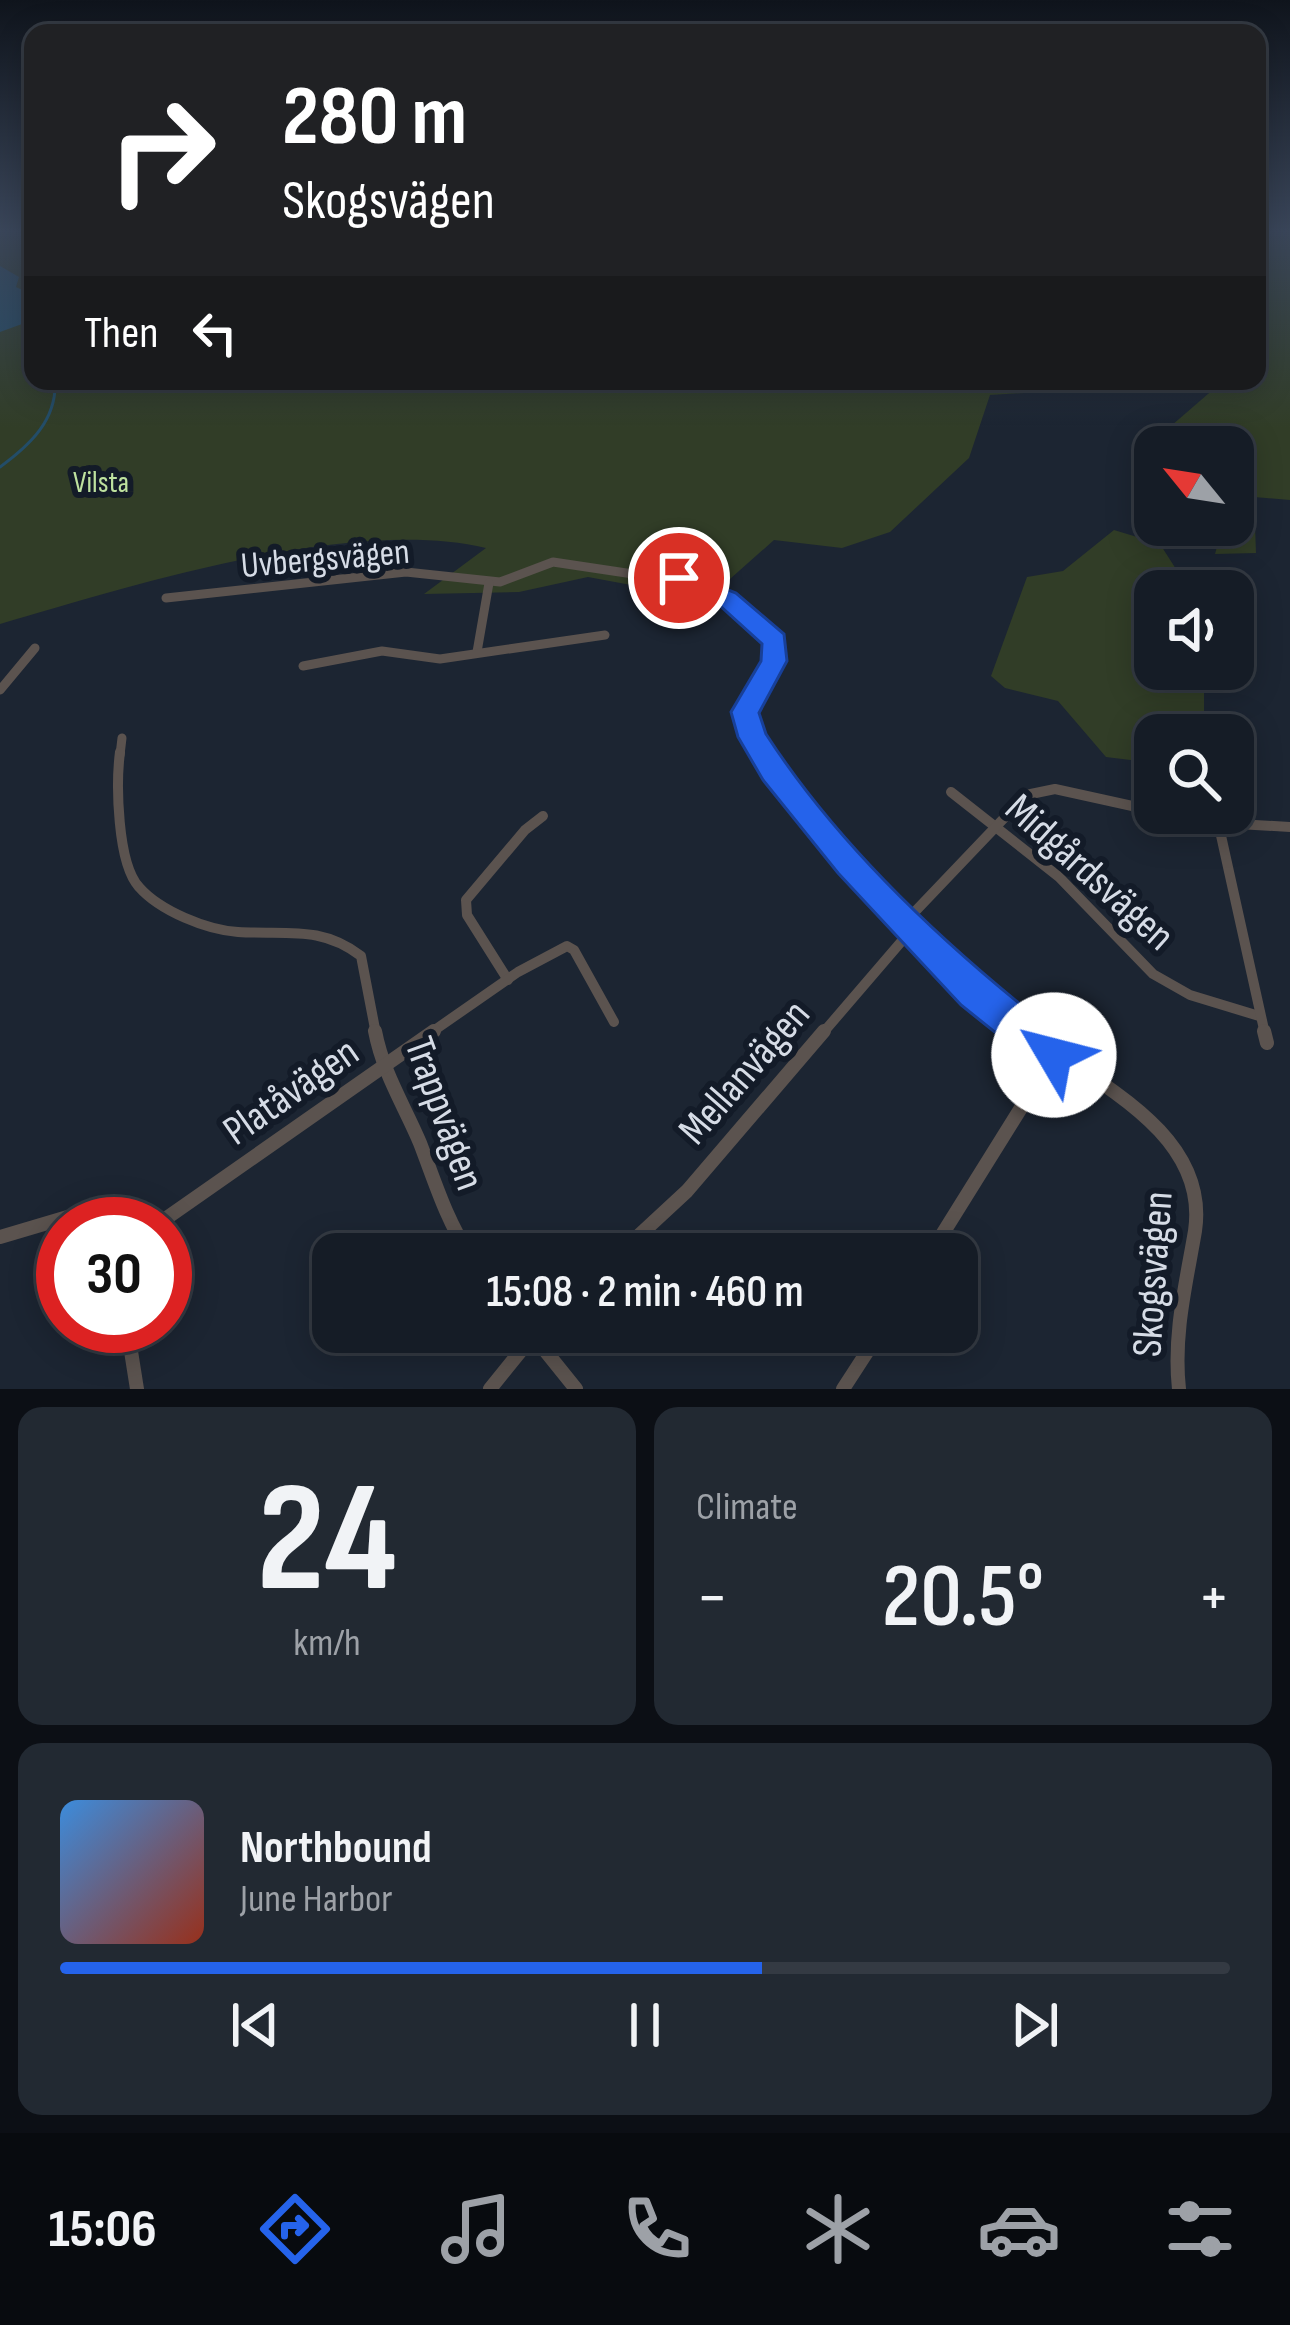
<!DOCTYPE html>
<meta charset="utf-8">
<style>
:root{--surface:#151c26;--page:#222932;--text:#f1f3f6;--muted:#9da1a7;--line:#343a43;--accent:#2563eb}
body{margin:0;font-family:"Sofia Sans Condensed",sans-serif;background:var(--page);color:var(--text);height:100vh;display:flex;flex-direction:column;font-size:45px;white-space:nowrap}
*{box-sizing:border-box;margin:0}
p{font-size:39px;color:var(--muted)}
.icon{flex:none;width:66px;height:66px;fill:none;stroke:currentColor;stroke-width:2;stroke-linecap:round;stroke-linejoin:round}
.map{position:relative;height:1389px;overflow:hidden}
.panel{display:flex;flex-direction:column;gap:18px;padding:18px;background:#0c0f15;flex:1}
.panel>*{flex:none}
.banner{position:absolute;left:24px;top:24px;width:1242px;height:366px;border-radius:24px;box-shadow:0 6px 30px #0003,0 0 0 3px var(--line);background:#202124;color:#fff;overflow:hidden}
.needle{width:78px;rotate:300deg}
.tools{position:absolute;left:1134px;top:426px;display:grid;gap:24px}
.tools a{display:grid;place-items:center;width:120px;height:120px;border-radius:24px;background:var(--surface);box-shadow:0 6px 30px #0003,0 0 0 3px var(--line);font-size:60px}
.speed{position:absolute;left:36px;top:1197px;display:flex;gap:24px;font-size:60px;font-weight:700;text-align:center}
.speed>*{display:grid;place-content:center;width:156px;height:156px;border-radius:50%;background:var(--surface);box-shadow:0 6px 30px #0003,0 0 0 3px var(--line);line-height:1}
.speed .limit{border:18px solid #d22;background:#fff;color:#111}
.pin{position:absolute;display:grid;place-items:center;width:102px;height:102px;color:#fff;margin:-51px;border:6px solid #fff;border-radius:50%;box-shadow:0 3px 12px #0007}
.me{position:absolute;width:132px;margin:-66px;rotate:307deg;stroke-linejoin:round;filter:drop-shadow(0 0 9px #0008)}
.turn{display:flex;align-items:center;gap:42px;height:252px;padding:0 60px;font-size:54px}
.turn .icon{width:156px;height:156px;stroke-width:2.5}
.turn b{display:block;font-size:84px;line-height:102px}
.then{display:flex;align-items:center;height:114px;padding:0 60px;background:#0003;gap:24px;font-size:45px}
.big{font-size:90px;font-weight:600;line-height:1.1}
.panel .card{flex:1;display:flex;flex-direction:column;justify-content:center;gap:18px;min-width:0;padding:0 42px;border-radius:24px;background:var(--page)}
.panel .dial{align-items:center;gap:0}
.dial b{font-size:156px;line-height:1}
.song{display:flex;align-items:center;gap:36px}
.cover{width:144px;height:144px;border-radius:18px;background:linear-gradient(135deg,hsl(210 70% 55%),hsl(10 70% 35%))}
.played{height:12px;border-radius:6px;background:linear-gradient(90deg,var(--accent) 60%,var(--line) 60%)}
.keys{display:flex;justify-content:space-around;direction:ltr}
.heat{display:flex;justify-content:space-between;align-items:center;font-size:66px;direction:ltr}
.panel .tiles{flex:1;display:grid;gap:18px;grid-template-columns:1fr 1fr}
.card:last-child{grid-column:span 2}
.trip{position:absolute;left:312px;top:1233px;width:666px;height:120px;border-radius:24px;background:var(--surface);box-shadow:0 6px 30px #0003,0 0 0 3px var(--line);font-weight:600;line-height:120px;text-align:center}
.tabs{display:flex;height:192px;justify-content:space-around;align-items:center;background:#080b0f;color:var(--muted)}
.tabs .icon{width:84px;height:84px}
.tabs .active{color:var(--accent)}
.tabs b{font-size:54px;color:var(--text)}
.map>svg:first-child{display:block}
</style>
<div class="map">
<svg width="1290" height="1389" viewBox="0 0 1290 1389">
<rect width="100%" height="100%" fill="#1c2532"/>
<g fill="#313d27">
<path d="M 0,233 L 33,233 L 33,381 L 1123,381 L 1089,389 L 990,395 L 969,458 L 890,532 L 842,548 L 774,540 L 730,579 L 690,596 L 588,577 L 519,592 L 424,594 L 486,548 C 352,516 133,585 0,624 Z"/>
<path d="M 1257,233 L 1290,233 L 1290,500 L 1254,497 L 1256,553 L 1215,554 L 1223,525 L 1233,525 L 1233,447 L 1183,447 L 1164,432 L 1223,381 L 1257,381 Z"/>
<path d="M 1114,530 L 1160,544 L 1190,591 L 1155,591 L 1155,669 L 1204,669 L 1204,735 L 1155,735 L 1155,763 L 1106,757 L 1058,701 L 1005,688 L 991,676 L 1027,577 L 1063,571 Z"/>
</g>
<path fill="#234d68" d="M 0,266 L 19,277 L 16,287 L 33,295 L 33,320 L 0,332 Z"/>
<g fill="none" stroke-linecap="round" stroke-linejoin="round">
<path stroke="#234d68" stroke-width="3" d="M 0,467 C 30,445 57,420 55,381"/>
<g stroke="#5b534f" stroke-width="9">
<path d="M 166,598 L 406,572 L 500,582 L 553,562 L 693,583 L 731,601 L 775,640 L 771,666 L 745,713 L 765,755"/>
<path d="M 477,652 L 489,583"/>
<path d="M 303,666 L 382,651 L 440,659 L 605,635"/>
<path d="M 0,690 L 35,648"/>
<path d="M 120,755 L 122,738"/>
</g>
<g stroke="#5b534f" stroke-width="10">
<path d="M 120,752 C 116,783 117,863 139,887 C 160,911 207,930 238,932 C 285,935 321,925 361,956 L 376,1034"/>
<path d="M 763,752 C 829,852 930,964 1027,1034"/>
<path d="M 951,792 L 1059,877 L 1153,974 L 1190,995 L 1259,1016"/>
<path d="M 1166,813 L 1221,823 L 1290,827"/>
<path d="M 1216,813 L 1265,1034"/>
<path d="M 906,921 L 1026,795 L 1055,789 L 1155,811"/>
<path d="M 508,980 L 467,915 L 466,900 L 525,830 L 543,816"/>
<path d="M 429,1034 L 518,972 L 567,946 L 574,950 L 614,1022"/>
<path d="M 822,1034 L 913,928"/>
</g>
<g stroke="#5b534f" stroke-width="14">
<path d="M 375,1031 C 383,1073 404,1105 420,1143 C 435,1182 446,1219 469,1254"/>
<path d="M 1023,1031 C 1090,1080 1210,1131 1195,1231 C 1186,1284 1173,1335 1179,1389"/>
<path d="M 1264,1031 L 1267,1043"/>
<path d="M 158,1224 L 434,1031"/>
<path d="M 0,1237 L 71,1216 L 98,1224"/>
<path d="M 619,1254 L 687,1191 L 824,1031"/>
<path d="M 930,1254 L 1054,1055"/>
<path d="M 127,1326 L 137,1389"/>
<path d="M 531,1333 L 576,1389"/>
<path d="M 490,1389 L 536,1332"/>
<path d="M 843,1389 L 880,1332"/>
</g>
</g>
<linearGradient id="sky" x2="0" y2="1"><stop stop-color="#0f141c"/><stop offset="0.54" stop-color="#3a465a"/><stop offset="1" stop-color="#3a465a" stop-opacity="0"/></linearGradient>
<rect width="1290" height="428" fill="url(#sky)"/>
<path fill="#2563eb" stroke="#184099" stroke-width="3" d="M 679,570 L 736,593 L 784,634 L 787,661 L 759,713 L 766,734 C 843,853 956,956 1068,1042 L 1073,1055 L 1068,1069 L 1054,1074 L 1041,1069 L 961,1005 L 838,873 L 763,780 L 738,737 L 731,712 L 761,661 L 762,644 L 718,604 L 670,584 L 667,578 Z"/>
<g text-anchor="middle" stroke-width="12" stroke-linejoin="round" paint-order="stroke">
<g font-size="30" fill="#bee29f" stroke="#131b28">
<text x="101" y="492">Vilsta</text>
</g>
<g font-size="36" fill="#d6dce6" stroke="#131b28">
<text transform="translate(325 557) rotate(-5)" y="13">Uvbergsvägen</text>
</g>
<g font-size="42" fill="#d6dce6" stroke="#131b28">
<text transform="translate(1091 871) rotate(42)" y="15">Midgårdsvägen</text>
<text transform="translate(743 1071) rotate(-49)" y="15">Mellanvägen</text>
<text transform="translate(290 1090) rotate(-35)" y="15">Platåvägen</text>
<text transform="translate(446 1113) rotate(70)" y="15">Trappvägen</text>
<text transform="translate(1151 1274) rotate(-86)" y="15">Skogsvägen</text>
</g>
</g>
</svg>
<div class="tools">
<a><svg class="needle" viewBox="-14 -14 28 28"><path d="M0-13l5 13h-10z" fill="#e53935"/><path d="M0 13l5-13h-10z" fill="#9da1a7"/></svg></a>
<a><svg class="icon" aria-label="sound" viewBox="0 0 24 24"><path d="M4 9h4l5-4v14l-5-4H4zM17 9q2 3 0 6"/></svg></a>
<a><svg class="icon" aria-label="search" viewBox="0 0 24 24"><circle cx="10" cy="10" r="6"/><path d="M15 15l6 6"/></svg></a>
</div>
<div class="speed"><div class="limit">30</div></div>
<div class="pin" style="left:679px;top:578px;background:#d93025"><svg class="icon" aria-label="arrive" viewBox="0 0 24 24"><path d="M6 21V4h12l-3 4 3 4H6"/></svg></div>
<svg class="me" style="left:1054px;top:1055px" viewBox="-20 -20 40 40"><circle r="19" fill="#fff"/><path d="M0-13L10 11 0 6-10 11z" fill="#2563eb"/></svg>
<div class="trip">15:08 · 2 min · 460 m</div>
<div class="banner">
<div class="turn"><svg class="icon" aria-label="right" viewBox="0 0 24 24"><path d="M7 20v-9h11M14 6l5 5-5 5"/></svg><div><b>280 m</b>Skogsvägen</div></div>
<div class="then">Then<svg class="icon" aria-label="left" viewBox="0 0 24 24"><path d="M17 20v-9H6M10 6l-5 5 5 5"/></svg></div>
</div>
</div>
<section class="panel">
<div class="tiles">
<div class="card dial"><b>24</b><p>km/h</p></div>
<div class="card"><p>Climate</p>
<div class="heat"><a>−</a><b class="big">20.5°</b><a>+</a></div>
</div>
<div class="card">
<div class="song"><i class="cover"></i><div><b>Northbound</b><p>June Harbor</p></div></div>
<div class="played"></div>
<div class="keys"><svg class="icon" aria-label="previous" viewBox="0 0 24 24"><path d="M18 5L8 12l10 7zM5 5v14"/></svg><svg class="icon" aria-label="pause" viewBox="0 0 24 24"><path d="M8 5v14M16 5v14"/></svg><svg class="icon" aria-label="next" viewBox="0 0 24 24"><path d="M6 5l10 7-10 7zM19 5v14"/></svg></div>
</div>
</div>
</section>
<nav class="tabs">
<b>15:06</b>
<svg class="icon active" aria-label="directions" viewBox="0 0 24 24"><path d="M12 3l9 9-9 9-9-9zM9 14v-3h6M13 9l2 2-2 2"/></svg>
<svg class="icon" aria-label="music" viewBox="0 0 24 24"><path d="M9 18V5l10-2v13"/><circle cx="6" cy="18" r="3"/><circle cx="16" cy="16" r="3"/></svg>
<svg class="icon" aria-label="phone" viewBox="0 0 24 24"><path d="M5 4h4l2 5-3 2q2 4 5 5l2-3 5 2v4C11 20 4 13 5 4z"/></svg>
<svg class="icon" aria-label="climate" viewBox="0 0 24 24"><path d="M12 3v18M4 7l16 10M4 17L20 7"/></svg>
<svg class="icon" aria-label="car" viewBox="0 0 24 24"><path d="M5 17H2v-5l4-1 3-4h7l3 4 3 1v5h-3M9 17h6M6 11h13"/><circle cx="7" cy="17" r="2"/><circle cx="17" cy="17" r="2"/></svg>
<svg class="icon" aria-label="filters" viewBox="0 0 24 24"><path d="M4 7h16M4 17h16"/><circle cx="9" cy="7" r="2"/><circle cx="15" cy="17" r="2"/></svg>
</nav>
